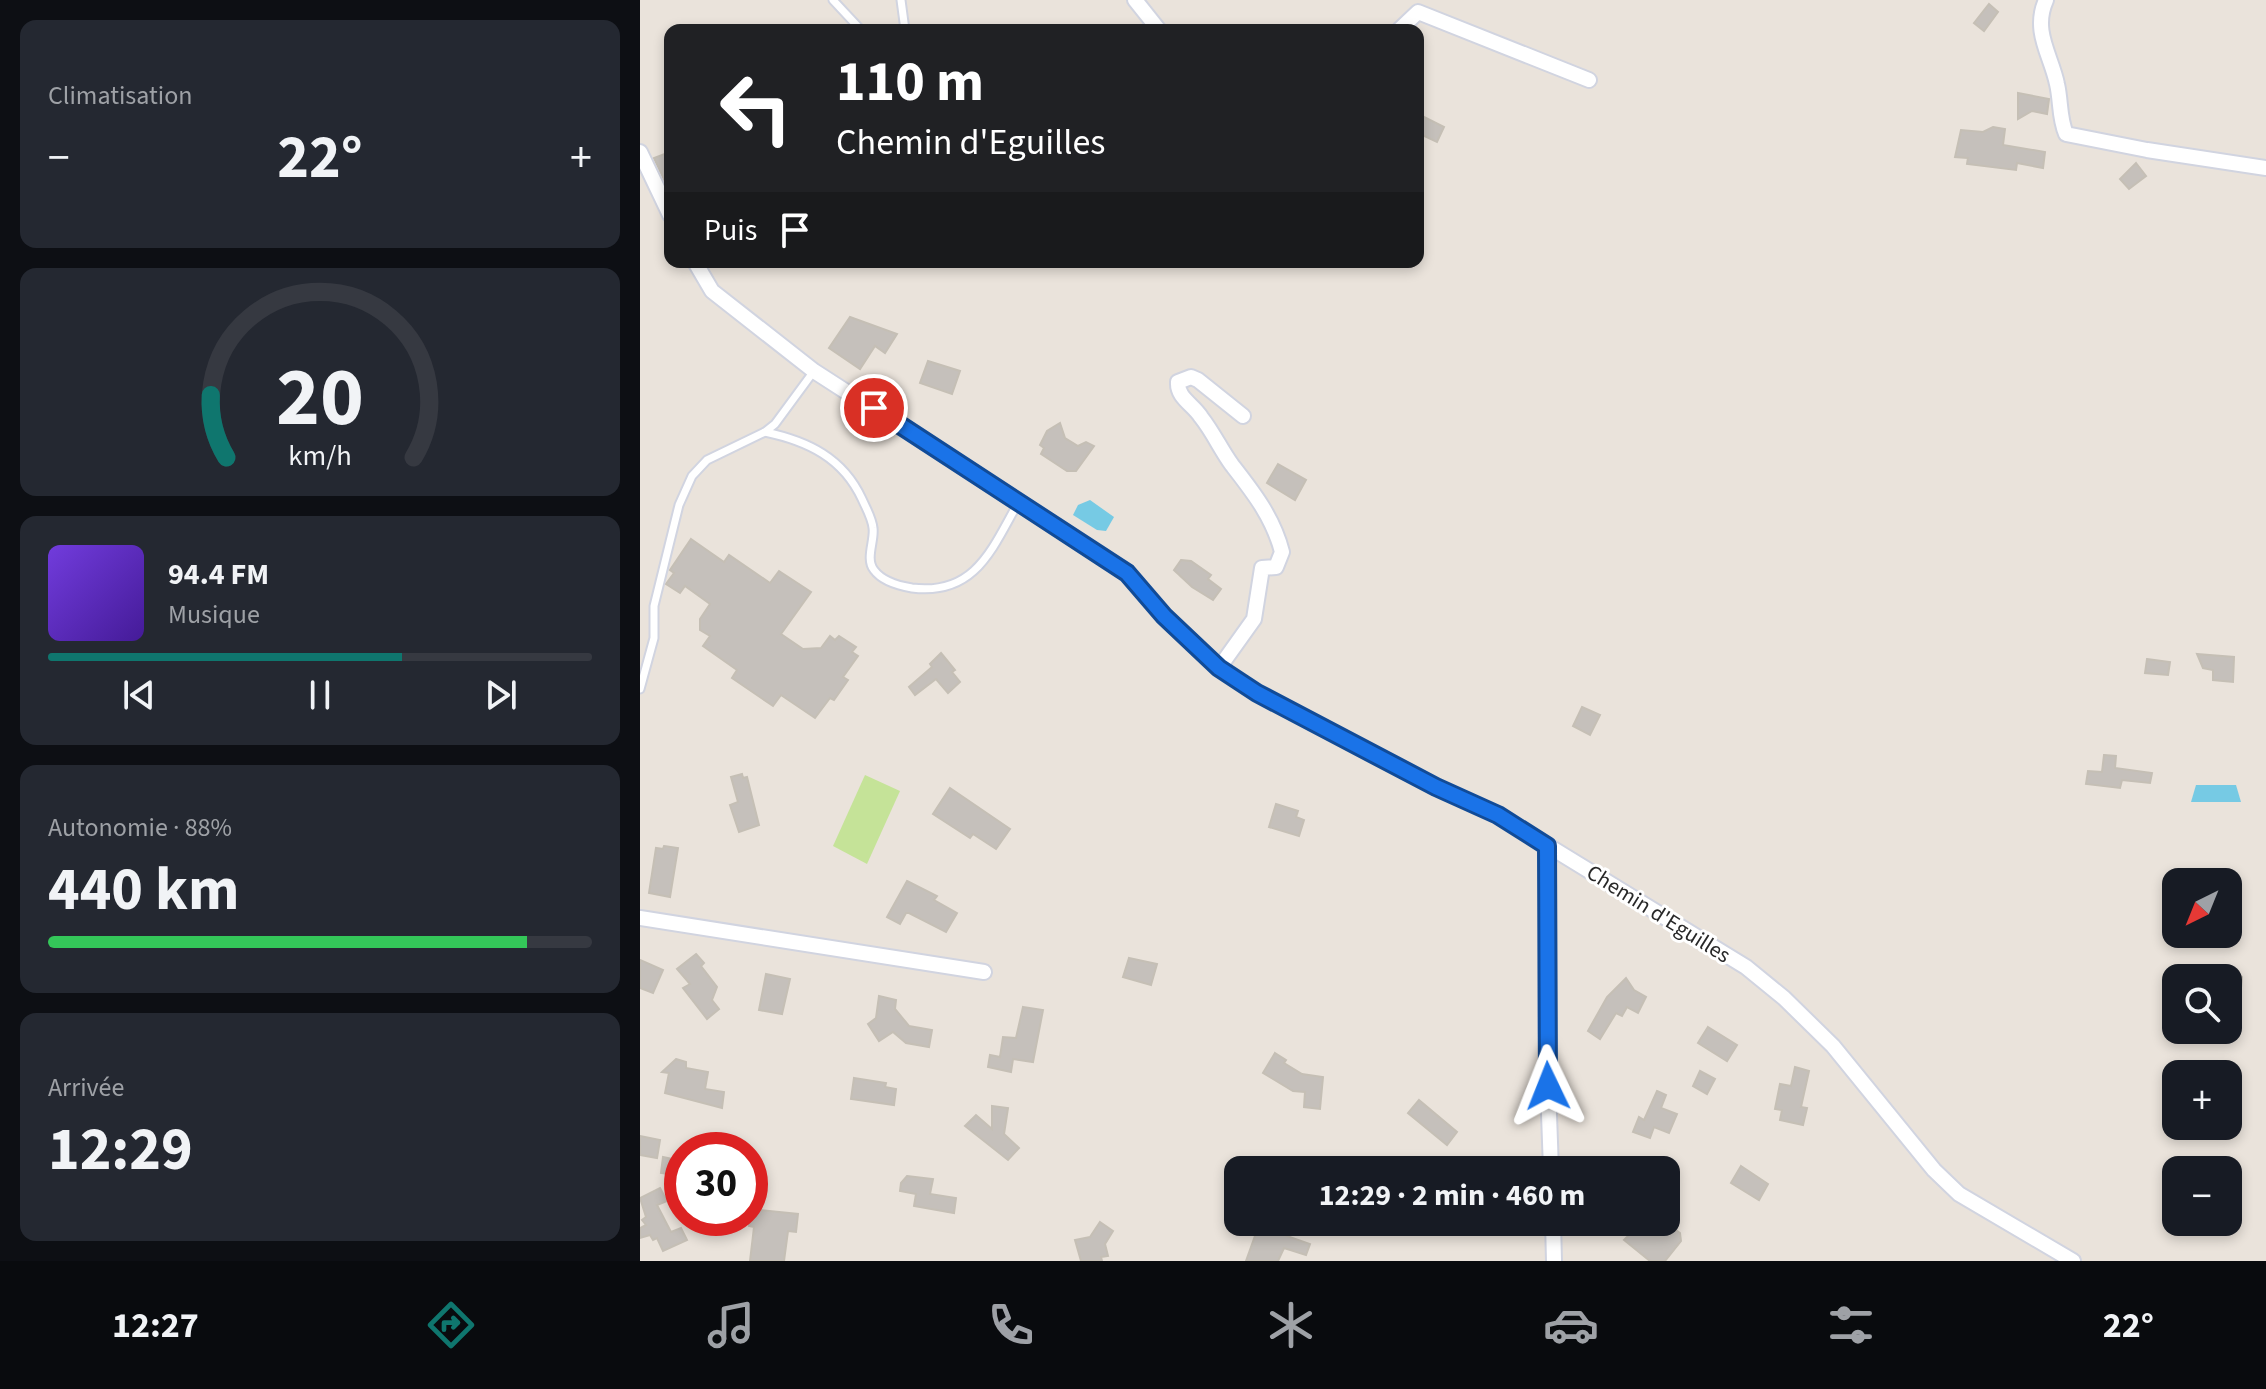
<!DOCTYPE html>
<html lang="fr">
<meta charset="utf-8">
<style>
:root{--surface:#171b24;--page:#242831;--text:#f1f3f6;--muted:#9ea1a6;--line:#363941;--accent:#0f766e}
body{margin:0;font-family:"Source Sans 3",sans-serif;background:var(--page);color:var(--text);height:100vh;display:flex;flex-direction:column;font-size:30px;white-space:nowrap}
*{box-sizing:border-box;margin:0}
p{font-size:26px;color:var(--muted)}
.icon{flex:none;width:44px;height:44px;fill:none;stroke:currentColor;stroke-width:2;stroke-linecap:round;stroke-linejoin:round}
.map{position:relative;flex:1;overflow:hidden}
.drawer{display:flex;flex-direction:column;gap:20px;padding:20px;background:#0d0f14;width:640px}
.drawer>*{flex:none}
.guide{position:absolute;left:24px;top:24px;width:760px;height:244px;border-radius:16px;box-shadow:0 4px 12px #0003;background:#202124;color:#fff;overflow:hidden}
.needle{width:52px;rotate:223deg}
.buttons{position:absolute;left:1522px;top:868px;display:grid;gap:16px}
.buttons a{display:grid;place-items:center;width:80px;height:80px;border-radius:16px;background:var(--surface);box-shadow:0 4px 12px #0003;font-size:40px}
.speed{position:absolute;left:24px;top:1132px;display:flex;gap:16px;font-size:40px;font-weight:700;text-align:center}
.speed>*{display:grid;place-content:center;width:104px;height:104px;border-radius:50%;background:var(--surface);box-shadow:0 4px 12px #0003;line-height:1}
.speed .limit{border:12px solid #d22;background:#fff;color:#111}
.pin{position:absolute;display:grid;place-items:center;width:68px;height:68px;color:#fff;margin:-34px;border:4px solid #fff;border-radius:50%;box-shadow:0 2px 8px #0007}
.me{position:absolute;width:88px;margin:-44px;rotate:358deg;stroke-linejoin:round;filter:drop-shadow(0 0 6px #0008)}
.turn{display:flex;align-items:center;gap:28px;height:168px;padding:0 40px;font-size:36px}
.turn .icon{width:104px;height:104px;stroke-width:2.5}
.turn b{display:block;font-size:56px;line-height:68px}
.then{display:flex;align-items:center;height:76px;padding:0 40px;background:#0003;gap:16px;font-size:30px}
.big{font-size:60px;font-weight:700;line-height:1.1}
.drawer .tile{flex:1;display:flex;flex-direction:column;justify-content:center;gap:12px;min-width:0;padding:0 28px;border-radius:16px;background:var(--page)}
.drawer .dial{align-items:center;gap:0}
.dial svg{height:208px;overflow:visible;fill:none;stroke:var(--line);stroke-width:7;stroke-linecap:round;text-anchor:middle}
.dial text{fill:var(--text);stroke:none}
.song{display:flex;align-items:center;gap:24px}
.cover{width:96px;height:96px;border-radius:12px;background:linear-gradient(135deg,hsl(260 70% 55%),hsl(260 70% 35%))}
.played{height:8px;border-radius:4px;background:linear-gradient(90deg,var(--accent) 65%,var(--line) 65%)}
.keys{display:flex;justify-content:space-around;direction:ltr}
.heat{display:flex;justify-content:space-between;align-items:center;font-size:44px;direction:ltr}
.charge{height:12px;border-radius:6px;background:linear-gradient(90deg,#34c759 88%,var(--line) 0)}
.trip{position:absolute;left:584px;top:1156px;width:456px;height:80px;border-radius:16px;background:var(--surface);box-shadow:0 4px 12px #0003;font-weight:700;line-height:80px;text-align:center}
.menu{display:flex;height:128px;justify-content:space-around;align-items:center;background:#090b0e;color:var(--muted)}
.menu .icon{width:56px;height:56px}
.menu .on{color:var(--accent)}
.menu b{font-size:36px;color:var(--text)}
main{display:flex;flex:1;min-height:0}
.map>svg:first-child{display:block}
</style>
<main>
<section class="drawer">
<div class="tile"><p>Climatisation</p>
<div class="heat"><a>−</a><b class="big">22°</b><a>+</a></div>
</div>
<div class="tile dial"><svg viewBox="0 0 100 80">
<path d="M14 69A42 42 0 1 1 86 69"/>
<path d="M14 69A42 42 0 0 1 8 45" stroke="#0f766e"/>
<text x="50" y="56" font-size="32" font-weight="700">20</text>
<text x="50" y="72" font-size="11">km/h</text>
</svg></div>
<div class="tile">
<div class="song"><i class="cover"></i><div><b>94.4 FM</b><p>Musique</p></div></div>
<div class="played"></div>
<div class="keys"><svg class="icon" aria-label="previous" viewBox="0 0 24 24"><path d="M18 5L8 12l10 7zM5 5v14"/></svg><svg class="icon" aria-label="pause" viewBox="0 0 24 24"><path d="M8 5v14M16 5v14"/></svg><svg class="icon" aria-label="next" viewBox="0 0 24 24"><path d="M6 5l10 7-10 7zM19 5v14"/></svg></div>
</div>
<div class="tile"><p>Autonomie · 88%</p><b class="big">440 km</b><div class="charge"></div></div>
<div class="tile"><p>Arrivée</p><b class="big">12:29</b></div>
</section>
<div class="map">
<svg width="1626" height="1261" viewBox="0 0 1626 1261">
<rect width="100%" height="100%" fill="#eae3db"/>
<path fill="#c5e398" d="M 225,775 L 260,791 L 227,864 L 193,846 Z"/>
<g fill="#76cae4">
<path d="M 450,500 L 474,517 L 466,531 L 457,530 L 433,515 L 438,505 Z"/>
<path d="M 1556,785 L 1596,785 L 1601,802 L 1551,802 Z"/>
</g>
<g fill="#c5c0bb" stroke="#c5bfb5" stroke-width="2">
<path d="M 1349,4 L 1358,12 L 1344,31 L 1334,23 Z"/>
<path d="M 1378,93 L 1409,99 L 1407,114 L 1392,111 L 1378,119 Z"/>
<path d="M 778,114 L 804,127 L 797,142 L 778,133 Z"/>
<path d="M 1353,127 L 1365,129 L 1363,145 L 1405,152 L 1403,168 L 1377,163 L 1376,170 L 1327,164 L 1328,158 L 1315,157 L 1321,130 L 1343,132 Z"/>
<path d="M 30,152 L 30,192 L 14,158 Z"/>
<path d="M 1496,163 L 1506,176 L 1489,189 L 1480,179 Z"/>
<path d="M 210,317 L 257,334 L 245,353 L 235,346 L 220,369 L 189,348 Z"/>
<path d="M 288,361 L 320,371 L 312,394 L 280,383 Z"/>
<path d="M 420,423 L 425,438 L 438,446 L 446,442 L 454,446 L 436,471 L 427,471 L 401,454 L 404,448 L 400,445 L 407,431 Z"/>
<path d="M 638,464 L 666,480 L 655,500 L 627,483 Z"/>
<path d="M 51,539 L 84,562 L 89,555 L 130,583 L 139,571 L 171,592 L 141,634 L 163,649 L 181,648 L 190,636 L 195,640 L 199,636 L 216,647 L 212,652 L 218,656 L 203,677 L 208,680 L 194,700 L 190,698 L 175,718 L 141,695 L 133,706 L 92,678 L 97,670 L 63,646 L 70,636 L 60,630 L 60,619 L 70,604 L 45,586 L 40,593 L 26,584 L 34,573 L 30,570 Z"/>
<path d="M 541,560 L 551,561 L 571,575 L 568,579 L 581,589 L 573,600 L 552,587 L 534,570 Z"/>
<path d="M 301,653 L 315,670 L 312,672 L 320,682 L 308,693 L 296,679 L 275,695 L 269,687 L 292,667 L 290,664 Z"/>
<path d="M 1557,654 L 1594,657 L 1593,682 L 1573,680 L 1573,670 L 1563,668 Z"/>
<path d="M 1507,659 L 1530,662 L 1528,675 L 1505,673 Z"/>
<path d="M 942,707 L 960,715 L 950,735 L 933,726 Z"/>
<path d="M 1464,755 L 1476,756 L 1475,768 L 1512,773 L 1510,783 L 1482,780 L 1480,788 L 1446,784 L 1448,771 L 1462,772 Z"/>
<path d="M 102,774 L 103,778 L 107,777 L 119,825 L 99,832 L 90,805 L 98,802 L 91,777 Z"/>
<path d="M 310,788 L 370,829 L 356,849 L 333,834 L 330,838 L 293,814 Z"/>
<path d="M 636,804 L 658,811 L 656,817 L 664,820 L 659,836 L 629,827 Z"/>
<path d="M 24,846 L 38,848 L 30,897 L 9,893 L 16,848 L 23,849 Z"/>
<path d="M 267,881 L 297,896 L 294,900 L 317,913 L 306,932 L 269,913 L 266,913 L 260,924 L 247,917 Z"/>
<path d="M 56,954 L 64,963 L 61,966 L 77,987 L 72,1000 L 79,1009 L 67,1019 L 43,988 L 50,984 L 37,969 Z"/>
<path d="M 489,958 L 517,964 L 511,985 L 483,977 Z"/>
<path d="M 0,960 L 23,970 L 13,993 L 0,988 Z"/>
<path d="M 1588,966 L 1602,977 L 1600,999 L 1588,996 Z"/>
<path d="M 126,974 L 150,979 L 142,1014 L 119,1010 Z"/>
<path d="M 986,978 L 994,990 L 1006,997 L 998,1013 L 987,1007 L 982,1016 L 976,1013 L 960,1039 L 948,1031 L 967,997 Z"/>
<path d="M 239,996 L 256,1000 L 255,1009 L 269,1026 L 292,1030 L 289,1047 L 266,1043 L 253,1032 L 239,1041 L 228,1024 L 236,1018 Z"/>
<path d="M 383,1007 L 403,1010 L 393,1062 L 373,1059 L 371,1072 L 348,1067 L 350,1055 L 360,1057 L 363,1037 L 376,1038 Z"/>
<path d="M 1068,1027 L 1097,1045 L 1087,1061 L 1058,1043 Z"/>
<path d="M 635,1053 L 646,1060 L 644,1063 L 662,1074 L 683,1077 L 680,1109 L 664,1107 L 665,1092 L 653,1091 L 623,1073 Z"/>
<path d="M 36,1059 L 46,1062 L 46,1068 L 68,1072 L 65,1089 L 84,1092 L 82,1108 L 25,1093 L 29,1073 L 22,1072 Z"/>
<path d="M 1155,1067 L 1169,1071 L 1161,1107 L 1167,1108 L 1163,1125 L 1140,1120 L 1142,1110 L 1135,1109 L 1140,1084 L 1151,1086 Z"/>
<path d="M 1060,1071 L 1075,1079 L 1067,1094 L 1053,1086 Z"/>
<path d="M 214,1078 L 246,1083 L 245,1087 L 256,1089 L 254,1105 L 211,1099 Z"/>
<path d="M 1017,1091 L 1026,1095 L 1021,1108 L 1037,1114 L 1029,1133 L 1014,1127 L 1010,1138 L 993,1132 L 999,1117 L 1004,1120 Z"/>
<path d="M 779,1100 L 817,1132 L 807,1145 L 768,1113 Z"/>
<path d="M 352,1106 L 368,1108 L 364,1134 L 379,1148 L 368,1160 L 325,1126 L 336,1115 L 352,1129 Z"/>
<path d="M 0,1136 L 20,1140 L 17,1158 L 0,1155 Z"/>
<path d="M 23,1157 L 42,1161 L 42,1176 L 21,1173 Z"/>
<path d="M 1101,1166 L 1128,1184 L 1119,1200 L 1091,1183 Z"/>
<path d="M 267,1176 L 293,1179 L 290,1194 L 316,1198 L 314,1213 L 274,1206 L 276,1194 L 260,1191 L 261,1183 Z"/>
<path d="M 20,1188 L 27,1201 L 17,1205 L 31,1232 L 41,1228 L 47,1240 L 23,1251 L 17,1238 L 13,1240 L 10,1235 L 0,1238 L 0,1228 L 6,1225 L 2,1220 L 6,1217 L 0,1198 Z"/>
<path d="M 111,1209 L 158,1214 L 156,1232 L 148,1231 L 144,1261 L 110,1261 L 114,1227 L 109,1226 Z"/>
<path d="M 460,1222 L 473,1231 L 465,1244 L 468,1256 L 461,1257 L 462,1261 L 441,1261 L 435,1240 L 450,1237 Z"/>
<path d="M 620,1222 L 632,1222 L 647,1228 L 644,1235 L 670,1244 L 666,1255 L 644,1248 L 638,1261 L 606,1261 Z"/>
<path d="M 970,1222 L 1025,1222 L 1040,1233 L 1041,1241 L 1025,1261 L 1010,1261 L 984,1240 L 988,1236 Z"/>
</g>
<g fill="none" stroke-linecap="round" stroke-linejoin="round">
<defs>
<g id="service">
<path d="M 193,0 L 221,30"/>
<path d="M 261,0 L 265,30"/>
<path d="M 125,432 C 168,441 203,458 222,499 C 226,508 232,518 233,528 C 235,540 225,559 234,570 C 242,581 260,586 272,588 C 335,596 352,549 378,503"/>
<path d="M 0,689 L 14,638 L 14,606 L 39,505 L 52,476 L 67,460 L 125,432 L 135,424 L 174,371"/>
</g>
<g id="minor">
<path d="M 495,0 L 519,30"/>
<path d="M 1406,0 C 1392,31 1411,55 1417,84 C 1421,101 1419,118 1426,134 L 1507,150 L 1626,168"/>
<path d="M 759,30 L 778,12 L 949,80"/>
<path d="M 0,152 L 30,215"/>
<path d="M 55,262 L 72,291 L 174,371 L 487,573 L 524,616 L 579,668 L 617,693 L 796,787 L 858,815 L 1106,967 L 1144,998 L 1193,1046 L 1294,1170 L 1319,1194 L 1433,1261"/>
<path d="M 579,668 L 614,619 L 622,568 L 636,567 L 642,552 C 633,517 613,492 592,465 C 581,450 573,432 561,417 C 553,404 537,398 538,382 L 551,377 L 558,380 L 603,416"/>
<path d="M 907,846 L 906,1030 L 911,1170"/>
<path d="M 0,918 L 344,972"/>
<path d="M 913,1222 L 914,1261"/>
</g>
</defs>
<use href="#service" stroke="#d1d4e0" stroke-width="11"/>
<use href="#minor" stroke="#d1d4e0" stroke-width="18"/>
<use href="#service" stroke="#fff" stroke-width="7"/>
<use href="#minor" stroke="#fff" stroke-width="14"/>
</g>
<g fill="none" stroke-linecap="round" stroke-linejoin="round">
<defs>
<path id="route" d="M 234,408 L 487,573 L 524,616 L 561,651 L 579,668 L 617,693 L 796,787 L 858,815 L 907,846 L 908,1086"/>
</defs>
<use href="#route" stroke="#114b97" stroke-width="20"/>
<use href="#route" stroke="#1a73e8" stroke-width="14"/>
</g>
<g text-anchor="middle" stroke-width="6" stroke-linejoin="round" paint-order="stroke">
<g font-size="22" fill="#282828" stroke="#fff">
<text transform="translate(1019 913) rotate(32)" y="8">Chemin d'Eguilles</text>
</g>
</g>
</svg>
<div class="buttons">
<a><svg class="needle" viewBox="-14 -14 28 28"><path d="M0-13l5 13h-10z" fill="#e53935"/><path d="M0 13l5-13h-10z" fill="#9ea1a6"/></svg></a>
<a><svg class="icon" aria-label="search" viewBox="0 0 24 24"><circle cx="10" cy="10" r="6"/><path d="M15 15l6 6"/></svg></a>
<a>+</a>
<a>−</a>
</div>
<div class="speed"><div class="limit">30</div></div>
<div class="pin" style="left:234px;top:408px;background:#d93025"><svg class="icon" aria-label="arrive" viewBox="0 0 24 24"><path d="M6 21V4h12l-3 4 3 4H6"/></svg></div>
<svg class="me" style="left:908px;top:1086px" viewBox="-20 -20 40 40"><path d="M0-17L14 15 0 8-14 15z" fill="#1a73e8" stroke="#fff" stroke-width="4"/></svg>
<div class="trip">12:29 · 2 min · 460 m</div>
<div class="guide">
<div class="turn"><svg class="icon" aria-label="left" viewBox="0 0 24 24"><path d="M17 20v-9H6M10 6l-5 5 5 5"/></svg><div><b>110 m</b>Chemin d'Eguilles</div></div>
<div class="then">Puis<svg class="icon" aria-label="arrive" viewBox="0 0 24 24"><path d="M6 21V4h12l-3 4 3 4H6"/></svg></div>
</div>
</div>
</main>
<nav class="menu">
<b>12:27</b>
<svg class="icon on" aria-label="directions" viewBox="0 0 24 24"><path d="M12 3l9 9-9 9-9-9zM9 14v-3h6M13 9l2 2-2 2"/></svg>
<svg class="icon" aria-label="music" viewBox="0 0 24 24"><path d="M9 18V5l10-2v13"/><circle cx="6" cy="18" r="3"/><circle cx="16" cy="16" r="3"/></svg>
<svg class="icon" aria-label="phone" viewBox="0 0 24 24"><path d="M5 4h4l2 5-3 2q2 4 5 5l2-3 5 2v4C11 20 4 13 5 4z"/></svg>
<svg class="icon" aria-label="climate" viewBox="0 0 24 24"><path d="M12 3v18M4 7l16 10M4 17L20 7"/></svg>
<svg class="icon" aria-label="car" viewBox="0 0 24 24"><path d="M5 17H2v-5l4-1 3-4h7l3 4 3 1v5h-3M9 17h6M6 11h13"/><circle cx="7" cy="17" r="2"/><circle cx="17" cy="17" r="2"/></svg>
<svg class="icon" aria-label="filters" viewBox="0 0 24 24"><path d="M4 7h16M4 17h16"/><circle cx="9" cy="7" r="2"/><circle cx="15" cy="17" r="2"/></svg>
<b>22°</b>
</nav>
